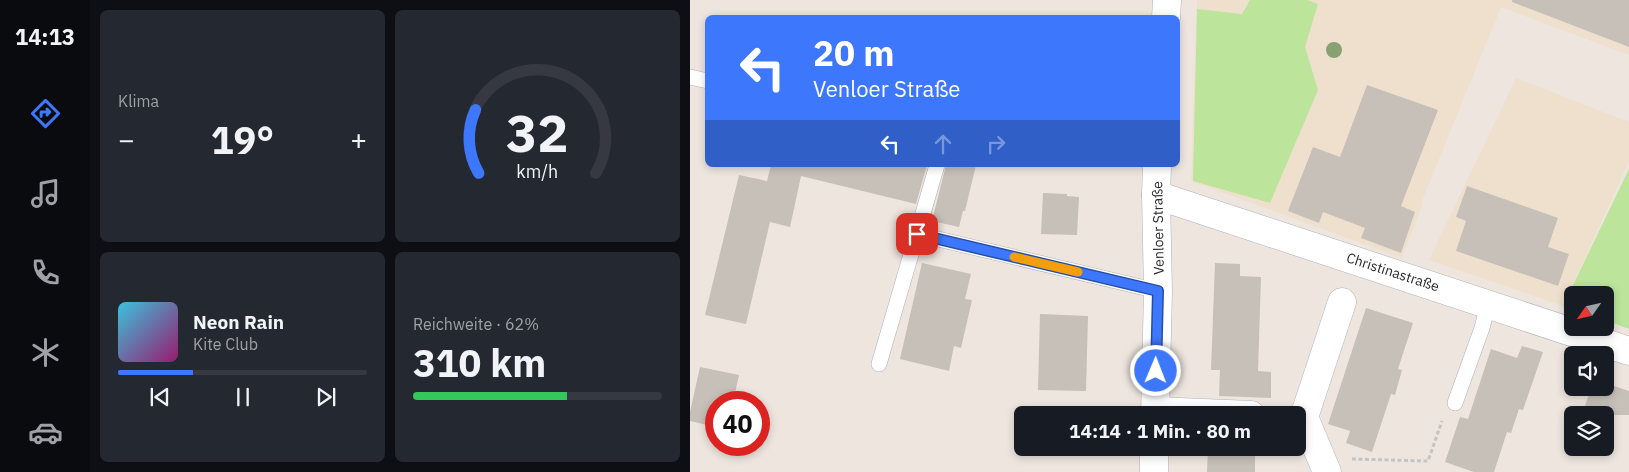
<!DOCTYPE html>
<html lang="de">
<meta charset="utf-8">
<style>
:root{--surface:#171b24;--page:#242831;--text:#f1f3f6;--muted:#9ea1a6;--line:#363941;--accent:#3d77fb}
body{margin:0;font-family:"IBM Plex Sans",sans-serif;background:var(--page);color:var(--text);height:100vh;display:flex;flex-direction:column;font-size:19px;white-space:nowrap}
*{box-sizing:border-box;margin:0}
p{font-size:16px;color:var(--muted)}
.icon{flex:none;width:28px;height:28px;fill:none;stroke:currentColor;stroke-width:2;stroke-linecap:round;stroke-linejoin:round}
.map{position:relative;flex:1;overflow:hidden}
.side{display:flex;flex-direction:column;gap:10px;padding:10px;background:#0d0f14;width:600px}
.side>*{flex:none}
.guide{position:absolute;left:15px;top:15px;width:475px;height:152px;border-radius:8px;box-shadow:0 2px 8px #0003;background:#3d77fb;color:#fff;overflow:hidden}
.needle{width:32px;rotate:236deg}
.fabs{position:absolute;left:874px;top:286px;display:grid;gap:10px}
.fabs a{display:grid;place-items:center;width:50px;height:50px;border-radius:8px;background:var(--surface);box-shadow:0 2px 8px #0003;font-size:25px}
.speed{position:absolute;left:15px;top:391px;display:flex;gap:10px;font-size:25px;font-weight:700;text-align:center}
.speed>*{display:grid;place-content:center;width:65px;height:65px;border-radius:50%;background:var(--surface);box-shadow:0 2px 8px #0003;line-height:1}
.speed .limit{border:8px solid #d22;background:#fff;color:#111}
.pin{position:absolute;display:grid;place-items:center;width:42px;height:42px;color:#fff;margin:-21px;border-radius:10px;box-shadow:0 2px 8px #0006}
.me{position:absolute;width:55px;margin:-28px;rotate:1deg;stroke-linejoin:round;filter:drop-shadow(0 0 4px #0008)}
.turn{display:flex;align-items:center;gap:18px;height:105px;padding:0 25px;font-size:22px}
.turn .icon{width:65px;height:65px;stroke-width:2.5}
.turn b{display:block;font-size:35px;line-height:42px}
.lanes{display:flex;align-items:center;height:48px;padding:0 25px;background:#0003;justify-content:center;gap:25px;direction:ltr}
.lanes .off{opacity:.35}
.big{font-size:38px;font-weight:800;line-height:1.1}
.side .card{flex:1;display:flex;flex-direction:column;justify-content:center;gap:8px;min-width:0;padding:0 18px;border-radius:8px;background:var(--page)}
.side .dial{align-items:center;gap:0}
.dial svg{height:130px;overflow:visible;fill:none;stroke:var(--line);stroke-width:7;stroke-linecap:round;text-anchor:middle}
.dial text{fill:var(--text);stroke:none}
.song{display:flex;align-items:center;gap:15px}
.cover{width:60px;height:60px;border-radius:8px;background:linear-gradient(135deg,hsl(190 70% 55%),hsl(320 70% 35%))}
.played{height:5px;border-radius:2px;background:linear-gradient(90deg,var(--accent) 30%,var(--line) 30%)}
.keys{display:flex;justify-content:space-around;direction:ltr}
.heat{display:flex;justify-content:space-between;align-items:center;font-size:28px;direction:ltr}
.charge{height:8px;border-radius:4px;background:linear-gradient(90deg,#34c759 62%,var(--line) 0)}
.side .tiles{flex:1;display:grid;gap:10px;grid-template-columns:repeat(2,1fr)}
.trip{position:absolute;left:324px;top:406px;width:292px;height:50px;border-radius:8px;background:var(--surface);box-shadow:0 2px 8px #0003;font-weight:800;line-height:50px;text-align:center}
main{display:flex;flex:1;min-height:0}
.tab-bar{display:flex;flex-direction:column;width:90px;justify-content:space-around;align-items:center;background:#090b0e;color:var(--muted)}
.tab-bar .icon{width:35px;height:35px}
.tab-bar .selected{color:var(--accent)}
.tab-bar b{font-size:22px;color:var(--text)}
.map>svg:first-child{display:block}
</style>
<main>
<nav class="tab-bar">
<b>14:13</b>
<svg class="icon selected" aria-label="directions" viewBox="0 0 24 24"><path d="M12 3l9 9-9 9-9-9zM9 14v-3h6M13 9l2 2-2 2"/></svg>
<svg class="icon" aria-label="music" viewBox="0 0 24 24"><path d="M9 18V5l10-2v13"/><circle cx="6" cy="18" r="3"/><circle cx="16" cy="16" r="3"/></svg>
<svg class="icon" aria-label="phone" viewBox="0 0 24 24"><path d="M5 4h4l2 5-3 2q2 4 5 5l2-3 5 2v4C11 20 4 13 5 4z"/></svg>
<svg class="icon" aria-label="climate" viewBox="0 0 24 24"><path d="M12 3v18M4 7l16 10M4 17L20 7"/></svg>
<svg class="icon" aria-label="car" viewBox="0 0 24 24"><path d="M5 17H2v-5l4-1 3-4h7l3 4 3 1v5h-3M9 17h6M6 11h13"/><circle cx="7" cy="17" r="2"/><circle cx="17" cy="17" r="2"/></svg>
</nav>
<section class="side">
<div class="tiles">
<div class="card"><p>Klima</p>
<div class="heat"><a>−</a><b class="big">19°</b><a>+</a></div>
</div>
<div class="card dial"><svg viewBox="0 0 100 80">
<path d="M14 69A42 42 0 1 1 86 69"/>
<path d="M14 69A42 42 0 0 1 12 30" stroke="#3d77fb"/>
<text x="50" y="56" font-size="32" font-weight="700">32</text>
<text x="50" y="72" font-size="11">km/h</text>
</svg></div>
<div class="card">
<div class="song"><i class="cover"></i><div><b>Neon Rain</b><p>Kite Club</p></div></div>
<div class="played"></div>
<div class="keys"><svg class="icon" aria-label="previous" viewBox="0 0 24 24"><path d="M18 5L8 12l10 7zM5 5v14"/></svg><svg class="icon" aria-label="pause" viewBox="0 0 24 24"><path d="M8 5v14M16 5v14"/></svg><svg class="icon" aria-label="next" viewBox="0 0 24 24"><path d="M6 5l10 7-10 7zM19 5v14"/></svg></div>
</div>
<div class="card"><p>Reichweite · 62%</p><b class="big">310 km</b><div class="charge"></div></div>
</div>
</section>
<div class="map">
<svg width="939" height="472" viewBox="0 0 939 472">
<rect width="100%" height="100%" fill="#ede5de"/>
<g fill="#efe0ce">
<path d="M 507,0 L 939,0 L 939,55 L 811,7 L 732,201 L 732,206 L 712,258 L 501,181 Z"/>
<path d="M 826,78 L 939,122 L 939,161 L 873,306 L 739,260 Z"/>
</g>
<g fill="#bce49a">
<path d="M 560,0 L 617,0 L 628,4 L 615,47 L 628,90 L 580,203 L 503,181 L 507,9 L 552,14 Z"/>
<path d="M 939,169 L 939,329 L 915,320 L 915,295 L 882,295 L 882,309 L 873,306 Z"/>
</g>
<g fill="#c6c0b9">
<path d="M 822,0 L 939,0 L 939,47 L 822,2 Z"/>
<path d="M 677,85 L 748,110 L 711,206 L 725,212 L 711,253 L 671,238 L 675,228 L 633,212 L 629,223 L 598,211 L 623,147 L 650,157 Z"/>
<path d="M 81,165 L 237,165 L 226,204 L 111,176 L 100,227 L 80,222 L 56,324 L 15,315 L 49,175 L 77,181 Z"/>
<path d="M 256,165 L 286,165 L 275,211 L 273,211 L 269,227 L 242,221 Z"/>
<path d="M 777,186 L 868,218 L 858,247 L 879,254 L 868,286 L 766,251 L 776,221 L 766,217 Z"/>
<path d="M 353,193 L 377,194 L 377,196 L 389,197 L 387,235 L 351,234 Z"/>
<path d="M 232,263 L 281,274 L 275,299 L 282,300 L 271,348 L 264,346 L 259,371 L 210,359 Z"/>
<path d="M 525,263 L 550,264 L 550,276 L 571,277 L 568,371 L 581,372 L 581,398 L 529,396 L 530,370 L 521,370 Z"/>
<path d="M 676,308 L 723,323 L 708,369 L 712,370 L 705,395 L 701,394 L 682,452 L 656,443 L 660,431 L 638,424 Z"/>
<path d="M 350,314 L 398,316 L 396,391 L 348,390 Z"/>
<path d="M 832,346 L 853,352 L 833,410 L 829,409 L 821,433 L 817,432 L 804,472 L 784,472 L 755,462 L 770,417 L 778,419 L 801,349 L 827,358 Z"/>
<path d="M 10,367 L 49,375 L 43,402 L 26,402 L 26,427 L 0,421 L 0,412 Z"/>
<path d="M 915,383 L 939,391 L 939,415 L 892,415 L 901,388 L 915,388 Z"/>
<path d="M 528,448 L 565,448 L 565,472 L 517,472 L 518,449 L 528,449 Z"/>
</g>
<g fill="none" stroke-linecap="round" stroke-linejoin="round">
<defs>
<g id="service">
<path d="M 0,77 L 18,81"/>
<path d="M 227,234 L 247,165"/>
<path d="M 189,364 L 227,234 L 468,291"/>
<path d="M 765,403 L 792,328 L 798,304"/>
</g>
<g id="minor">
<path d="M 466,195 L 939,351"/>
<path d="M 465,411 L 561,415"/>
<path d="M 637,472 L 614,417 L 652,302"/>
</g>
<g id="tertiary">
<path d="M 476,18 L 477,0"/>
<path d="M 465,415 L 468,291 L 466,195 L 467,165"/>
<path d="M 464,472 L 464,448"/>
</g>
</defs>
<use href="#service" stroke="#aeb2bc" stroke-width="16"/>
<use href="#minor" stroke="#aeb2bc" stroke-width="29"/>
<use href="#tertiary" stroke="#aeb2bc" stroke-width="29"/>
<path stroke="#c4c4c4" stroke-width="3" stroke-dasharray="4 2.5" stroke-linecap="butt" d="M 662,459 L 738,461 L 752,421"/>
<use href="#service" stroke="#fff" stroke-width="15"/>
<use href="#minor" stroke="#fff" stroke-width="28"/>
<use href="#tertiary" stroke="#fff" stroke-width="28"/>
</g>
<circle fill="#87a172" cx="644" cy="50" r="8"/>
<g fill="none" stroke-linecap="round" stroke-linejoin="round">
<defs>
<path id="route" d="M 227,234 L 468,291 L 466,371"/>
</defs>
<use href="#route" stroke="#284da3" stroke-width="12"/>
<use href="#route" stroke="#3d77fb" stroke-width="9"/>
<path stroke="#f59e0b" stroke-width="9" d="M 324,257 L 388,272"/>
</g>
<g text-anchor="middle" stroke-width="4.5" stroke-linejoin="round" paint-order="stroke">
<g font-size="14" fill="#2c2c2c" stroke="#fff">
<text transform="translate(468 228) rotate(-91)" y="5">Venloer Straße</text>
<text transform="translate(703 272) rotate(18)" y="5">Christinastraße</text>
</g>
</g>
</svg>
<div class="fabs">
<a><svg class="needle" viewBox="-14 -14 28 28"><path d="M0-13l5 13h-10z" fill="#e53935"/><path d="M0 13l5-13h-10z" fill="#9ea1a6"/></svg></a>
<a><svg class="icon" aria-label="sound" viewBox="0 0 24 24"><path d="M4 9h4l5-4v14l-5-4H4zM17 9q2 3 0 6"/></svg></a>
<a><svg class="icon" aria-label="layers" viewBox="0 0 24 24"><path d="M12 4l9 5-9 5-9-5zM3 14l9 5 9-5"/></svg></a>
</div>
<div class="speed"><div class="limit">40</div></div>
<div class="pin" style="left:227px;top:234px;background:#d93025"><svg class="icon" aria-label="arrive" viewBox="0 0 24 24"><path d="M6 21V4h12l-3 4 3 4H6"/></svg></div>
<svg class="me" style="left:466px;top:371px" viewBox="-20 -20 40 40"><circle r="17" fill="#3d77fb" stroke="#fff" stroke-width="3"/><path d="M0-11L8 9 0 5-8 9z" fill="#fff"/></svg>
<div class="trip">14:14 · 1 Min. · 80 m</div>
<div class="guide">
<div class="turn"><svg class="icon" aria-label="left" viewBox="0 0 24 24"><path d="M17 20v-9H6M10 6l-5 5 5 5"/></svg><div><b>20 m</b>Venloer Straße</div></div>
<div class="lanes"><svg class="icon" aria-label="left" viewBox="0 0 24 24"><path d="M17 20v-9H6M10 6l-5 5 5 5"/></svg><svg class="icon off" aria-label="ahead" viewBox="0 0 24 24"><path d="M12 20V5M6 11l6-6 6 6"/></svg><svg class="icon off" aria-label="right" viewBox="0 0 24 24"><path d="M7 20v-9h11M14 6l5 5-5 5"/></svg></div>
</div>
</div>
</main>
